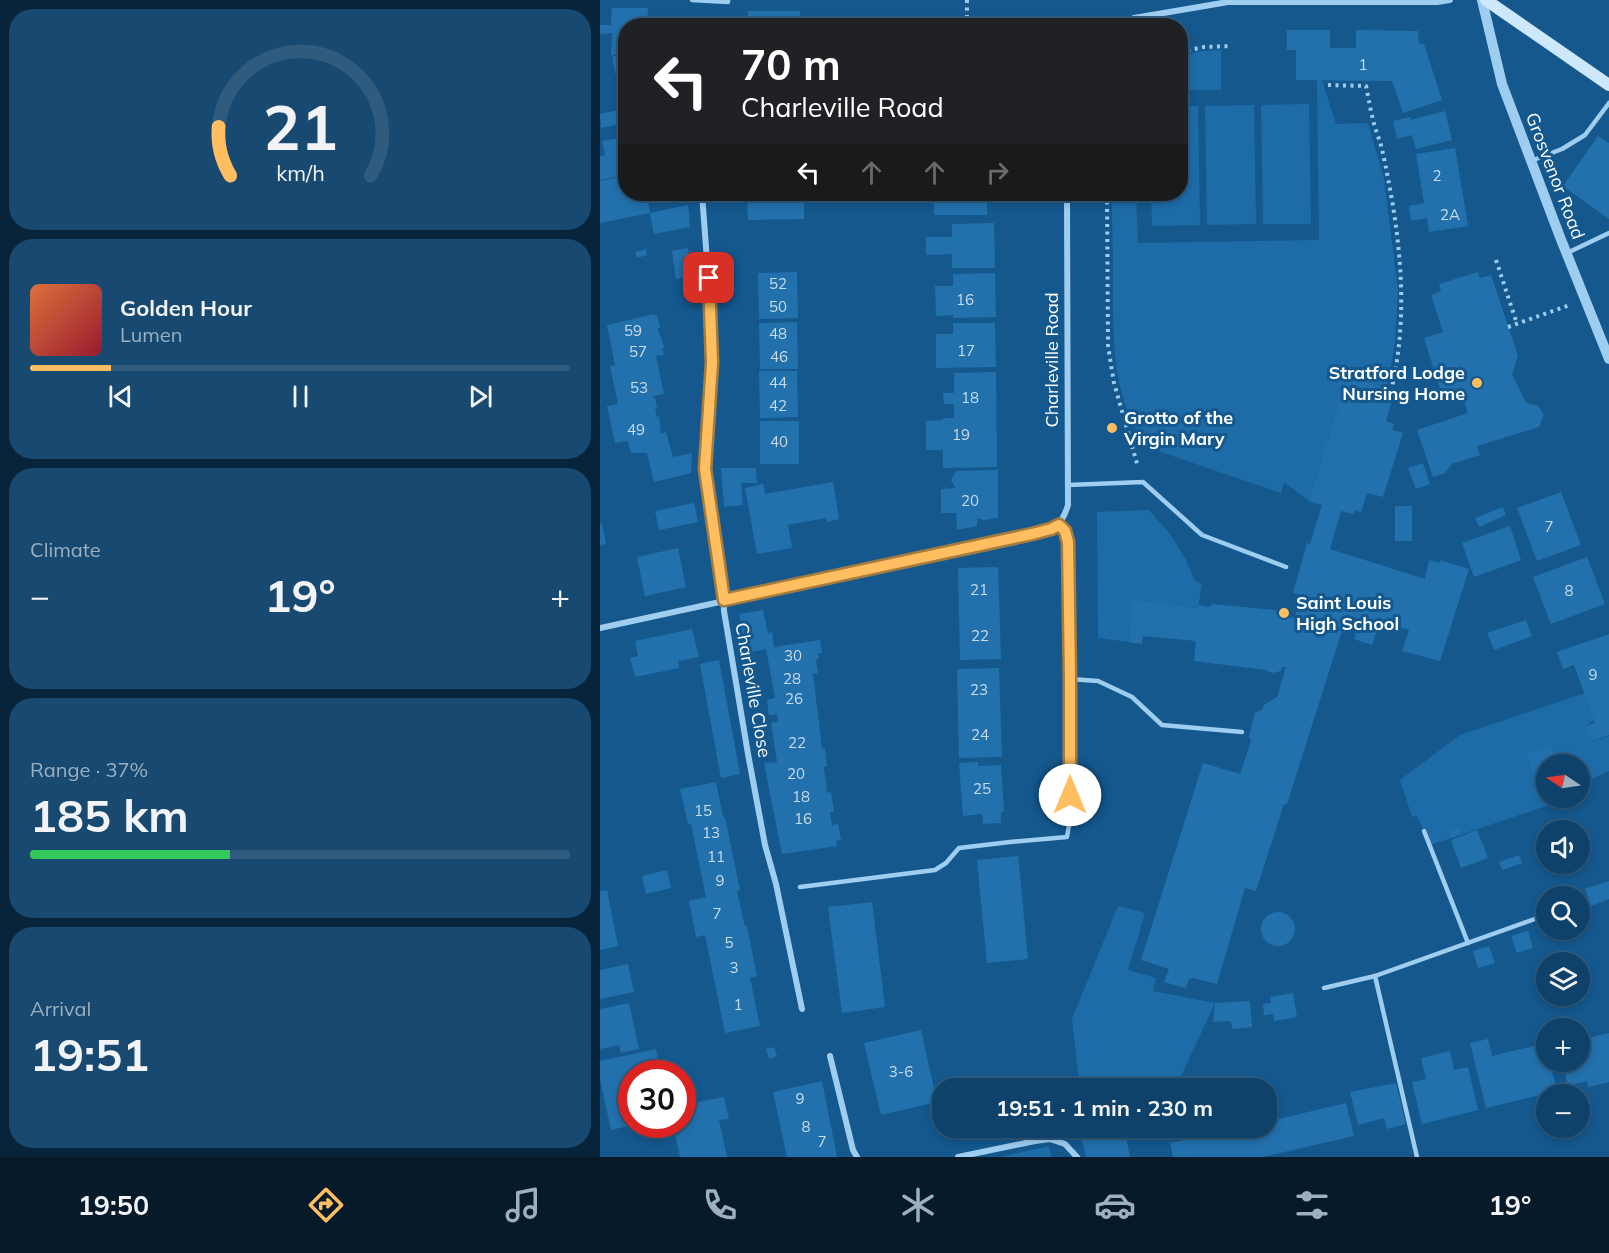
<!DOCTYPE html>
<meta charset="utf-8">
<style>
:root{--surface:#0f426a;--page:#184970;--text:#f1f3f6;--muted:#9bb0c1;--line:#2f5b7e;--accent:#ffbe5f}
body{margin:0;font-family:Mulish,sans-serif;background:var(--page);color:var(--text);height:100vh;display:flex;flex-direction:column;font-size:22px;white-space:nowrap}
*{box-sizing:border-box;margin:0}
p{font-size:20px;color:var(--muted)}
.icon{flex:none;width:33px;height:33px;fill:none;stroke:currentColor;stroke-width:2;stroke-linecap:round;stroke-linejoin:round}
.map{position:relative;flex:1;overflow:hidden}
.details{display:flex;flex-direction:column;gap:9px;padding:9px;background:#08243a;width:600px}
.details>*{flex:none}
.hud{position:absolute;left:18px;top:18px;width:570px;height:183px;border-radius:24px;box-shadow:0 3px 9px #0003,0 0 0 2px var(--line);background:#202124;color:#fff;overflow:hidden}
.needle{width:39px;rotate:283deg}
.tools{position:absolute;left:936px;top:754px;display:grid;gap:12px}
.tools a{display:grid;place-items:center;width:54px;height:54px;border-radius:50%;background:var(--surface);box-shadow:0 3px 9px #0003,0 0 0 2px var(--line);font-size:30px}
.speed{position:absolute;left:18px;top:1060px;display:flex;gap:12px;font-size:30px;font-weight:700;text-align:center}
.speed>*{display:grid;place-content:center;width:78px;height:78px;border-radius:50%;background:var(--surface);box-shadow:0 3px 9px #0003,0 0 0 2px var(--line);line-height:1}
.speed .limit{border:9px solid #d22;background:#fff;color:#111}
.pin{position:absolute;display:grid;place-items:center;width:51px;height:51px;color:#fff;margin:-26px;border-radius:12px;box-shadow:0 3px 9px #0006}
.me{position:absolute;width:66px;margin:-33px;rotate:0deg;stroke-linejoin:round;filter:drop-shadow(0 0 4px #0008)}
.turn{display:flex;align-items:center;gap:21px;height:126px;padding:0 24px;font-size:27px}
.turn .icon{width:78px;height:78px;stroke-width:2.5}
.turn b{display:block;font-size:42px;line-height:51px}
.lanes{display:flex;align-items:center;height:57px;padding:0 24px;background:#0003;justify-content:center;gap:30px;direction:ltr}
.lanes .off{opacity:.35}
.big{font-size:45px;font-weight:700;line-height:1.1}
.details .card{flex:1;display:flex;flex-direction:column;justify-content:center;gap:9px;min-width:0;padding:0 21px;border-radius:24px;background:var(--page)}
.details .dial{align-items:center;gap:0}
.dial svg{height:156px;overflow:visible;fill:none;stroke:var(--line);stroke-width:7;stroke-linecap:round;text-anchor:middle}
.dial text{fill:var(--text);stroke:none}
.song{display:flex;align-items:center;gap:18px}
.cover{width:72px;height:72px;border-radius:9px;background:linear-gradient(135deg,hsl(20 70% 55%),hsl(350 70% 35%))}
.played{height:6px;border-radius:3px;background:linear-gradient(90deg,var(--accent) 15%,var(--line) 15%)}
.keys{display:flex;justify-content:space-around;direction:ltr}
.heat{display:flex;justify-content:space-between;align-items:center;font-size:33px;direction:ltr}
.charge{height:9px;border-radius:4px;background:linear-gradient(90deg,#34c759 37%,var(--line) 0)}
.trip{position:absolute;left:332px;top:1078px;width:345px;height:60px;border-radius:24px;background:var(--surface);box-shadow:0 3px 9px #0003,0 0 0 2px var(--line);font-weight:700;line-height:60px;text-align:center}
.menu{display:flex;height:96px;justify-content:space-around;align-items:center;background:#061a2a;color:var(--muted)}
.menu .icon{width:42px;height:42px}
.menu .selected{color:var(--accent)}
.menu b{font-size:27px;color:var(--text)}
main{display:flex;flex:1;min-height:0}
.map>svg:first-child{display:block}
</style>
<main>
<section class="details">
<div class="card dial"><svg viewBox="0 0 100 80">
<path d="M14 69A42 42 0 1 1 86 69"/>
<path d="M14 69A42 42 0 0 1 8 44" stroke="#ffbe5f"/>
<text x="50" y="56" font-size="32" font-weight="700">21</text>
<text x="50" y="72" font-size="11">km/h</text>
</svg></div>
<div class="card">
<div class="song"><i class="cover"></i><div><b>Golden Hour</b><p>Lumen</p></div></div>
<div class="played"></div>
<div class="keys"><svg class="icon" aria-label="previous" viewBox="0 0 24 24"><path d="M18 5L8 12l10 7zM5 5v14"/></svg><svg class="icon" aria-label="pause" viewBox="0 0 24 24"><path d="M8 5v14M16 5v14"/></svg><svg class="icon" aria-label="next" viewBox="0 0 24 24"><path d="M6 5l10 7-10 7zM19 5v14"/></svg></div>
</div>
<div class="card"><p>Climate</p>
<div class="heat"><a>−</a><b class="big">19°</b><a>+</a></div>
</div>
<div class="card"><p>Range · 37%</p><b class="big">185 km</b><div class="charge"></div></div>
<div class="card"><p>Arrival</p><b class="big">19:51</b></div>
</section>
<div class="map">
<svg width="1009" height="1157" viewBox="0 0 1009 1157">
<rect width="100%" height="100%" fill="#14588e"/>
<g fill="#1d6ca8">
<path d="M 621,50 L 621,90 L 581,90 L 581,56 L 602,51 Z"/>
<path d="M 717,80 L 722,80 L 736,124 L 768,123 L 784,179 L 798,290 L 795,343 L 787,388 L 749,376 L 709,501 L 684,482 L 681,493 L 549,448 C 511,403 513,337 513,281 C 513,252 512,223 512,194 L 536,194 L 538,243 L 719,240 Z"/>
<path d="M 709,104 L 711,224 L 663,224 L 661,105 Z"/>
<path d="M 654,105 L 656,224 L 607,225 L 605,106 Z"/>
<path d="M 581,106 L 598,106 L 600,225 L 552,226 L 551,194 L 580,194 Z"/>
<path d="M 549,510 L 570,534 L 586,560 L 595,581 L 602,584 L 598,608 L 534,601 L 529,642 L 498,638 L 497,512 Z"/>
<path d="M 985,693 L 994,720 L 986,726 L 991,741 L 1009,736 L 1009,771 L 986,782 L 989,791 L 980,795 L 980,765 L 946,765 L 946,798 L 970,798 L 830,845 L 817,816 L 812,817 L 800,780 L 860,735 Z"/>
<path d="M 518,906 L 545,913 L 528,970 L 556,978 L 553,991 L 615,1003 L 575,1089 L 480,1089 L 472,1019 Z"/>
<path d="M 449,1146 L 452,1157 L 401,1157 Z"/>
</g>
<g fill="#2271ad">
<path d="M 12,8 L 48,8 L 47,26 L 26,26 L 26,51 L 11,56 L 12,33 L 0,34 L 0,25 L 11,25 Z"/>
<path d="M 148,11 L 200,11 L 200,26 L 147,26 Z"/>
<rect x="250" y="17" width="12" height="9"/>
<path d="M 687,30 L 730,30 L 730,48 L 756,48 L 756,30 L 818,31 L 819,44 L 824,44 L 842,100 L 803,113 L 792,81 L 696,80 L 696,50 L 687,50 Z"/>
<path d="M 26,53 L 26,123 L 1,128 L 0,114 L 23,109 L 12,57 Z"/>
<path d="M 845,111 L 852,140 L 816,149 L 812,135 L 797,139 L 793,121 L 810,117 L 810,120 Z"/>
<path d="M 998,136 L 1009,143 L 1009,219 L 963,186 Z"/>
<path d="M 26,137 L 26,175 L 0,180 L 0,156 L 5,155 L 2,141 Z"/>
<path d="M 855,148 L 868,226 L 829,232 L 827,218 L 811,221 L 809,206 L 824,203 L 816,154 Z"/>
<path d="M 26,176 L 26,194 L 47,194 L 50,213 L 0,223 L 0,181 Z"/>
<path d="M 147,194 L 204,194 L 204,219 L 148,220 Z"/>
<path d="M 334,194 L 394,194 L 394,202 L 387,202 L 387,215 L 334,215 Z"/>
<path d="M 88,205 L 90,227 L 54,234 L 50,213 Z"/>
<path d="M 394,223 L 395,268 L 352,268 L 352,254 L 326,255 L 326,237 L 352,237 L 352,224 Z"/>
<path d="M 88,248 L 91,276 L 76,279 L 72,251 Z"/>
<path d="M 46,249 L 47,255 L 37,258 L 35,252 Z"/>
<path d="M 197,272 L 198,318 L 159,319 L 158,273 Z"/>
<path d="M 878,272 L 880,278 L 891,275 L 918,356 L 912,374 L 926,403 L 938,406 L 944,415 L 939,427 L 877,446 L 880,455 L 852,464 L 845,473 L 833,477 L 817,430 L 868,413 L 861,392 L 843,398 L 824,338 L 843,332 L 831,295 L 841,291 L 839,284 Z"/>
<path d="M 395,273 L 396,317 L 353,318 L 354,315 L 336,316 L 335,286 L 353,286 L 353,274 Z"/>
<path d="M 55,314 L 55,316 L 57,315 L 60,328 L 58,328 L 59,334 L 60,336 L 61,336 L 64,348 L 62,349 L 64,355 L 56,356 L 64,394 L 53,396 L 53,398 L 55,397 L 57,408 L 55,409 L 57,417 L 59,416 L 61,434 L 66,432 L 73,457 L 92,453 L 91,473 L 54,482 L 47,453 L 31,453 L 28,441 L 15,443 L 7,406 L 18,404 L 10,366 L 15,365 L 7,325 Z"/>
<path d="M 197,322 L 198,369 L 160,369 L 159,323 Z"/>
<path d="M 353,323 L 395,323 L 396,367 L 336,368 L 336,334 L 353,334 Z"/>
<path d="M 159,371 L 197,371 L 198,417 L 160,418 Z"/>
<path d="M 396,372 L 397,467 L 343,468 L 343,450 L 326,450 L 326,421 L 343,420 L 343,418 L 354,418 L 354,404 L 344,404 L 343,393 L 354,393 L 354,373 Z"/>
<path d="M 748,376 L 787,388 L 785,394 L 793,397 L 786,421 L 794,424 L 792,430 L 803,433 L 783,497 L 767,493 L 761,512 L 755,510 L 753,514 L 741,511 L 730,549 L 825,579 L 829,560 L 839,563 L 840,560 L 869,569 L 840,661 L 802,651 L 809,630 L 780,621 L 772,645 L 754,639 L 759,622 L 746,618 L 687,804 L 684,804 L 656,891 L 645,888 L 617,984 L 593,978 L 589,979 L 586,988 L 564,982 L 569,969 L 541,960 L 603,763 L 640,774 L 651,741 L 649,736 L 655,713 L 662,710 L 664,705 L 677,697 L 686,667 L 682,667 L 681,671 L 672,673 L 666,670 L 594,661 L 596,641 L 543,636 L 542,644 L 529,642 L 533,600 L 598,608 L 599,605 L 611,607 L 611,604 L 676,610 L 676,614 L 687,615 L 687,618 L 695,617 L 701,595 L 693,593 L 707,543 L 710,544 L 722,505 L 709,501 Z"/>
<rect x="160" y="421" width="39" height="43"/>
<path d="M 823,463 L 830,484 L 816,489 L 808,468 Z"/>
<path d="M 121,468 L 156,468 L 157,483 L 141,483 L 143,505 L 124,507 Z"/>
<path d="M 398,470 L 398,518 L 384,520 L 377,518 L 377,526 L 357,530 L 356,513 L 341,513 L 341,489 L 356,488 L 351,481 L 356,471 Z"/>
<path d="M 233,482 L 239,519 L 227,522 L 226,518 L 188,525 L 192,548 L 157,554 L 145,488 L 163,484 L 165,494 Z"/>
<path d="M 961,492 L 981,545 L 937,561 L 917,508 Z"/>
<path d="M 94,503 L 98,522 L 59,530 L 55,511 Z"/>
<rect x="795" y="506" width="17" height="35"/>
<path d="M 903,507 L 906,515 L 879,527 L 875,518 Z"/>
<path d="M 2,523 L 6,544 L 0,545 L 0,524 Z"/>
<path d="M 910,526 L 921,560 L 874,577 L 862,543 Z"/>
<path d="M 78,548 L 86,587 L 45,596 L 37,557 Z"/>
<path d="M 987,557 L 1005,604 L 951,624 L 933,577 Z"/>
<path d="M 398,567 L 401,659 L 360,660 L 358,568 Z"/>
<path d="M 163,610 L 168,633 L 172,632 L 174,647 L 220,640 L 222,653 L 218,653 L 219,659 L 216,659 L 218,673 L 213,674 L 222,748 L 225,749 L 226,756 L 227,766 L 224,767 L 227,793 L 231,792 L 234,812 L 230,812 L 232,825 L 238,824 L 241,840 L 236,841 L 237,846 L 182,854 L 164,763 L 177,762 L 171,723 L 178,721 L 177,714 L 169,715 L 167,700 L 175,698 L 166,649 L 146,653 L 139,614 Z"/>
<path d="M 926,620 L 932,636 L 894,650 L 887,633 Z"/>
<path d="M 92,629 L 99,657 L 78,661 L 79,668 L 35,677 L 30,658 L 38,656 L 35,641 Z"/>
<path d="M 1009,634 L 1009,735 L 991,741 L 985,726 L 995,723 L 974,665 L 963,669 L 957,652 Z"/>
<path d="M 119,660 L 140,774 L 121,778 L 100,664 Z"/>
<path d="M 399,668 L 402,757 L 359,758 L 357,669 Z"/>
<path d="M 950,745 L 956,761 L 932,770 L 927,754 Z"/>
<path d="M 378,762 L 378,766 L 401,765 L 404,811 L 401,812 L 401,823 L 383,824 L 382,814 L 363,816 L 359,763 Z"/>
<path d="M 116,782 L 123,817 L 125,817 L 140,890 L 137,891 L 145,927 L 147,926 L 157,976 L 150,978 L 160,1026 L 125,1033 L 105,935 L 96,937 L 89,901 L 106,897 L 91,824 L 88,824 L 80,789 Z"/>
<path d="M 859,827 L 861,834 L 851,838 L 849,831 Z"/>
<path d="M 877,830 L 888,858 L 861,868 L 851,840 Z"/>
<path d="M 919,855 L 922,863 L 902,870 L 899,862 Z"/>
<path d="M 418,856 L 428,959 L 387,963 L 377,860 Z"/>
<path d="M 67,870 L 71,888 L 46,894 L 42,876 Z"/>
<path d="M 1009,881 L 1009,899 L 991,906 L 985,889 Z"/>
<path d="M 7,890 L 18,946 L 0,950 L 0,891 Z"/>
<path d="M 272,902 L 285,1007 L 242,1013 L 228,907 Z"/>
<circle cx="678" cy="929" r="17"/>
<path d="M 928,931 L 933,948 L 917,953 L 911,936 Z"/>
<path d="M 889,946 L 895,963 L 878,968 L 873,951 Z"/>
<path d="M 28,964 L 34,992 L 0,999 L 0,970 Z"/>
<path d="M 693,993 L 697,1017 L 674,1021 L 673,1014 L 664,1015 L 663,1004 L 671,1003 L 670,997 Z"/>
<path d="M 650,1001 L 652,1027 L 632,1029 L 631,1021 L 613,1022 L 615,1003 Z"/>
<path d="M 29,1003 L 39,1049 L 21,1053 L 19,1045 L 0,1049 L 0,1009 Z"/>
<path d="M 321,1030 L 337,1102 L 281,1115 L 264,1043 Z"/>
<path d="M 1009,1033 L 1009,1082 L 988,1087 L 987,1081 L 968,1086 L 962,1062 L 980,1062 L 980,1040 Z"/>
<path d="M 888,1039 L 892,1056 L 946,1043 L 946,1062 L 950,1062 L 957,1091 L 886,1108 L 870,1043 Z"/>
<path d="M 174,1047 L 177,1056 L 169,1059 L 166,1049 Z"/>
<path d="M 56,1049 L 61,1074 L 32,1074 L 32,1125 L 11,1130 L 0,1079 L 0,1061 Z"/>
<path d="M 850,1051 L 854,1070 L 868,1067 L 878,1110 L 822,1124 L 812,1082 L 826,1079 L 821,1058 Z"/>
<path d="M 222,1081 L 237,1157 L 187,1157 L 173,1092 Z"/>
<path d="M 796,1083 L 806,1124 L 787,1129 L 784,1118 L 758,1125 L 750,1092 Z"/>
<path d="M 124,1097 L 129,1119 L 119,1120 L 127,1157 L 80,1157 L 74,1129 L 84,1127 L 82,1105 Z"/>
<path d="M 746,1103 L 754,1136 L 662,1157 L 573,1157 L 570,1143 L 639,1128 L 666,1128 L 666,1122 Z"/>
<path d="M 479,1128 L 532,1128 L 534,1136 L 526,1138 L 530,1157 L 486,1157 Z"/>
</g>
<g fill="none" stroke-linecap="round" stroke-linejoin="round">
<g stroke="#9fcdf0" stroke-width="4" stroke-dasharray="3 4.5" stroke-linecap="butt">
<path d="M 367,0 L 367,16"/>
<path d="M 580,52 L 604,47 L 631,46"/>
<path d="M 728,85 L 766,86 C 769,100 771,114 775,127 C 777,134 780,141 782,149 C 799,227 810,308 792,387"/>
<path d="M 507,194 L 508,346 L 514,383 L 538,467"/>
<path d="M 896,260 L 917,324"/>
<path d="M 908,327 L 970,305"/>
</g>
<g stroke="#9fcdf0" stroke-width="4.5">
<path d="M 92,0 L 128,2 L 128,0"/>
<path d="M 931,161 L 962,149 L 985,135 L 1009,103"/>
<path d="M 967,253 L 1009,233"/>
<path d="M 468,485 L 543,482 L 602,535 L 686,567"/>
<path d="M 470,679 L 498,681 L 532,697 L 562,725 L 642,732"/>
<path d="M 824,831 L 868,943"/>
<path d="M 200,887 L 335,870 L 346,863 L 359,848 L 410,842 L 467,837 L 470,819"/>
<path d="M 980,903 L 985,901"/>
<path d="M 724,988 L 775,976"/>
<path d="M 817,1157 L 775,976 L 946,915"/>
</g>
<g stroke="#9fcdf0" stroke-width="6">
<path d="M 522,26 L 534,18 L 628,2 L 837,2 L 850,0"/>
<path d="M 102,194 L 110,300 L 112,363 L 105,469 L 123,586 L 124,611 L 148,754 L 165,845 L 176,884 L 202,1009"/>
<path d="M 459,525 L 465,531 L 468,542 L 470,679 L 470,819"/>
<path d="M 0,628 L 432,534 C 454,529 461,528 468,505 L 467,194"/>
<path d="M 230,1056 L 253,1150 L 257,1157"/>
<path d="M 358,1157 L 435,1141 L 450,1139 L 465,1144 L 477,1157"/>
</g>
<path stroke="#9fcdf0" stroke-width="10" d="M 882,0 L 902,84 L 960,237 L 1009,359"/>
<path stroke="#cde7fb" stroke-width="12" d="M 886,0 L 1009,85"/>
</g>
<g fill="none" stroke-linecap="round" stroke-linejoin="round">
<defs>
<path id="route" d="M 109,278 L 112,363 L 105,469 L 124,600 L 432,534 L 451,529 L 459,525 L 465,531 L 468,542 L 470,678 L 470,795"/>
</defs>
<use href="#route" stroke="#a67c3e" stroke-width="15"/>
<use href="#route" stroke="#ffbe5f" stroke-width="10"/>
</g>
<g fill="#ffbe5f" stroke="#14588e" stroke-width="2">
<circle cx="877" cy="383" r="6"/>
<circle cx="512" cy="428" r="6"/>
<circle cx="684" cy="613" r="6"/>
</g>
<g text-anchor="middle" stroke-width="6" stroke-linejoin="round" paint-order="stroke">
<g font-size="15" fill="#c8dcea">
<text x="763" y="70">1</text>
<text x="837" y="181">2</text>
<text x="850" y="220">2A</text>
<text x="178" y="289">52</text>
<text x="365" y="305">16</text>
<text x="178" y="312">50</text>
<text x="33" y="336">59</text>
<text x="178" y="339">48</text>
<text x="366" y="356">17</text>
<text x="38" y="357">57</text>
<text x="179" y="362">46</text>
<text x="178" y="388">44</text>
<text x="39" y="393">53</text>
<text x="370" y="403">18</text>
<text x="178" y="411">42</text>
<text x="36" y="435">49</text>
<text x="361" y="440">19</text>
<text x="179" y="447">40</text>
<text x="370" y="506">20</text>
<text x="949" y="532">7</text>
<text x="379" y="595">21</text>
<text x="969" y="596">8</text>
<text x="380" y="641">22</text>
<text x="193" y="661">30</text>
<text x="993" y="680">9</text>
<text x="192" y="684">28</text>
<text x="379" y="695">23</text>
<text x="194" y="704">26</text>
<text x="380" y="740">24</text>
<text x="197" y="748">22</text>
<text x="196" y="779">20</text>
<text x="382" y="794">25</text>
<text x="201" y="802">18</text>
<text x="103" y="816">15</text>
<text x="203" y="824">16</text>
<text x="111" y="838">13</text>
<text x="116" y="862">11</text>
<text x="120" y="886">9</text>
<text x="117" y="919">7</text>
<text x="129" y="948">5</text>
<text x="134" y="973">3</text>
<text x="138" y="1010">1</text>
<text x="301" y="1077">3-6</text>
<text x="200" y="1104">9</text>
<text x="206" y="1132">8</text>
<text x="222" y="1147">7</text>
</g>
<g font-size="18" fill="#fff" stroke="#14588e">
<text transform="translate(955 176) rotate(69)" y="6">Grosvenor Road</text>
<text transform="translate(452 360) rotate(-90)" y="6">Charleville Road</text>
<text transform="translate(153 690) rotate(80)" y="6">Charleville Close</text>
</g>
<g font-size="18" font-weight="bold" fill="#fff" stroke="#14588e" text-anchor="start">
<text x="865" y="379" text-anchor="end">Stratford Lodge<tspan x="865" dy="21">Nursing Home</tspan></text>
<text x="524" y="424">Grotto of the<tspan x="524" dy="21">Virgin Mary</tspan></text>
<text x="696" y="609">Saint Louis<tspan x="696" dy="21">High School</tspan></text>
</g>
</g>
</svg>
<div class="tools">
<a><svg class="needle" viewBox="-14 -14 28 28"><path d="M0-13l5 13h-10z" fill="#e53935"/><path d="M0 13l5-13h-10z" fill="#9bb0c1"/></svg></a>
<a><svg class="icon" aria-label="sound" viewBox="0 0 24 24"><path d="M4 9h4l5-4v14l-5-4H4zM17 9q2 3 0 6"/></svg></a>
<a><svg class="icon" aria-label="search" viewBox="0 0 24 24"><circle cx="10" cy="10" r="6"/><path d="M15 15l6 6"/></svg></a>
<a><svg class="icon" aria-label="layers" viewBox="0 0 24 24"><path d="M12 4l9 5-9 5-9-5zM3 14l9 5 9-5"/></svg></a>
<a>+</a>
<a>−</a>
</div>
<div class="speed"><div class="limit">30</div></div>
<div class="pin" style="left:109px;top:278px;background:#d93025"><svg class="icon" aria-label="arrive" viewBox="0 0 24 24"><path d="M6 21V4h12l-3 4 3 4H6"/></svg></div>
<svg class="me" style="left:470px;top:795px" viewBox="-20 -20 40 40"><circle r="19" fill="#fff"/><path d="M0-13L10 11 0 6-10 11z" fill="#ffbe5f"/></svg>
<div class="trip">19:51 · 1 min · 230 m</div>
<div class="hud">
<div class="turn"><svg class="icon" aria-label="left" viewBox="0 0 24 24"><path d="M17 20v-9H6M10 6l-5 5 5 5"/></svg><div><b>70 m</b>Charleville Road</div></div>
<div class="lanes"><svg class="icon" aria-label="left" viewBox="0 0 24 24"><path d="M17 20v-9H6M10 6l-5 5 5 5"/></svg><svg class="icon off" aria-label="ahead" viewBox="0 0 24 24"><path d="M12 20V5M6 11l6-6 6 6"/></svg><svg class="icon off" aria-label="ahead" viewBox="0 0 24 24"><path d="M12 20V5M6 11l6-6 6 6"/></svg><svg class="icon off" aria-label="right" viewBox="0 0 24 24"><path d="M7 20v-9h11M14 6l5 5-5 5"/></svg></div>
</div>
</div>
</main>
<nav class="menu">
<b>19:50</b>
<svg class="icon selected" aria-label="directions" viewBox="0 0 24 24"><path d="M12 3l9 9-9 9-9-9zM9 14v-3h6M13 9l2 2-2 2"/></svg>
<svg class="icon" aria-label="music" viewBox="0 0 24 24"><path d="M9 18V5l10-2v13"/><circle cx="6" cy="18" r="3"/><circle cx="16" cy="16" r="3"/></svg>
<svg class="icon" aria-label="phone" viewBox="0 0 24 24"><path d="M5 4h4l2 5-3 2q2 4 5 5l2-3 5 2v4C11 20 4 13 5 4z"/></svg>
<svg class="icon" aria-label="climate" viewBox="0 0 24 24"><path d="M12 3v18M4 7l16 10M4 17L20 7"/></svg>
<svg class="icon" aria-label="car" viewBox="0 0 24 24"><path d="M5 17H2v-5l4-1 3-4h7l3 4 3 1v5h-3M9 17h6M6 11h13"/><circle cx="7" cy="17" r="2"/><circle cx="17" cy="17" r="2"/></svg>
<svg class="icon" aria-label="filters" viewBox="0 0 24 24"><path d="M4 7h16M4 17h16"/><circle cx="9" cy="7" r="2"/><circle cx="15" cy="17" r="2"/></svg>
<b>19°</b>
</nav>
